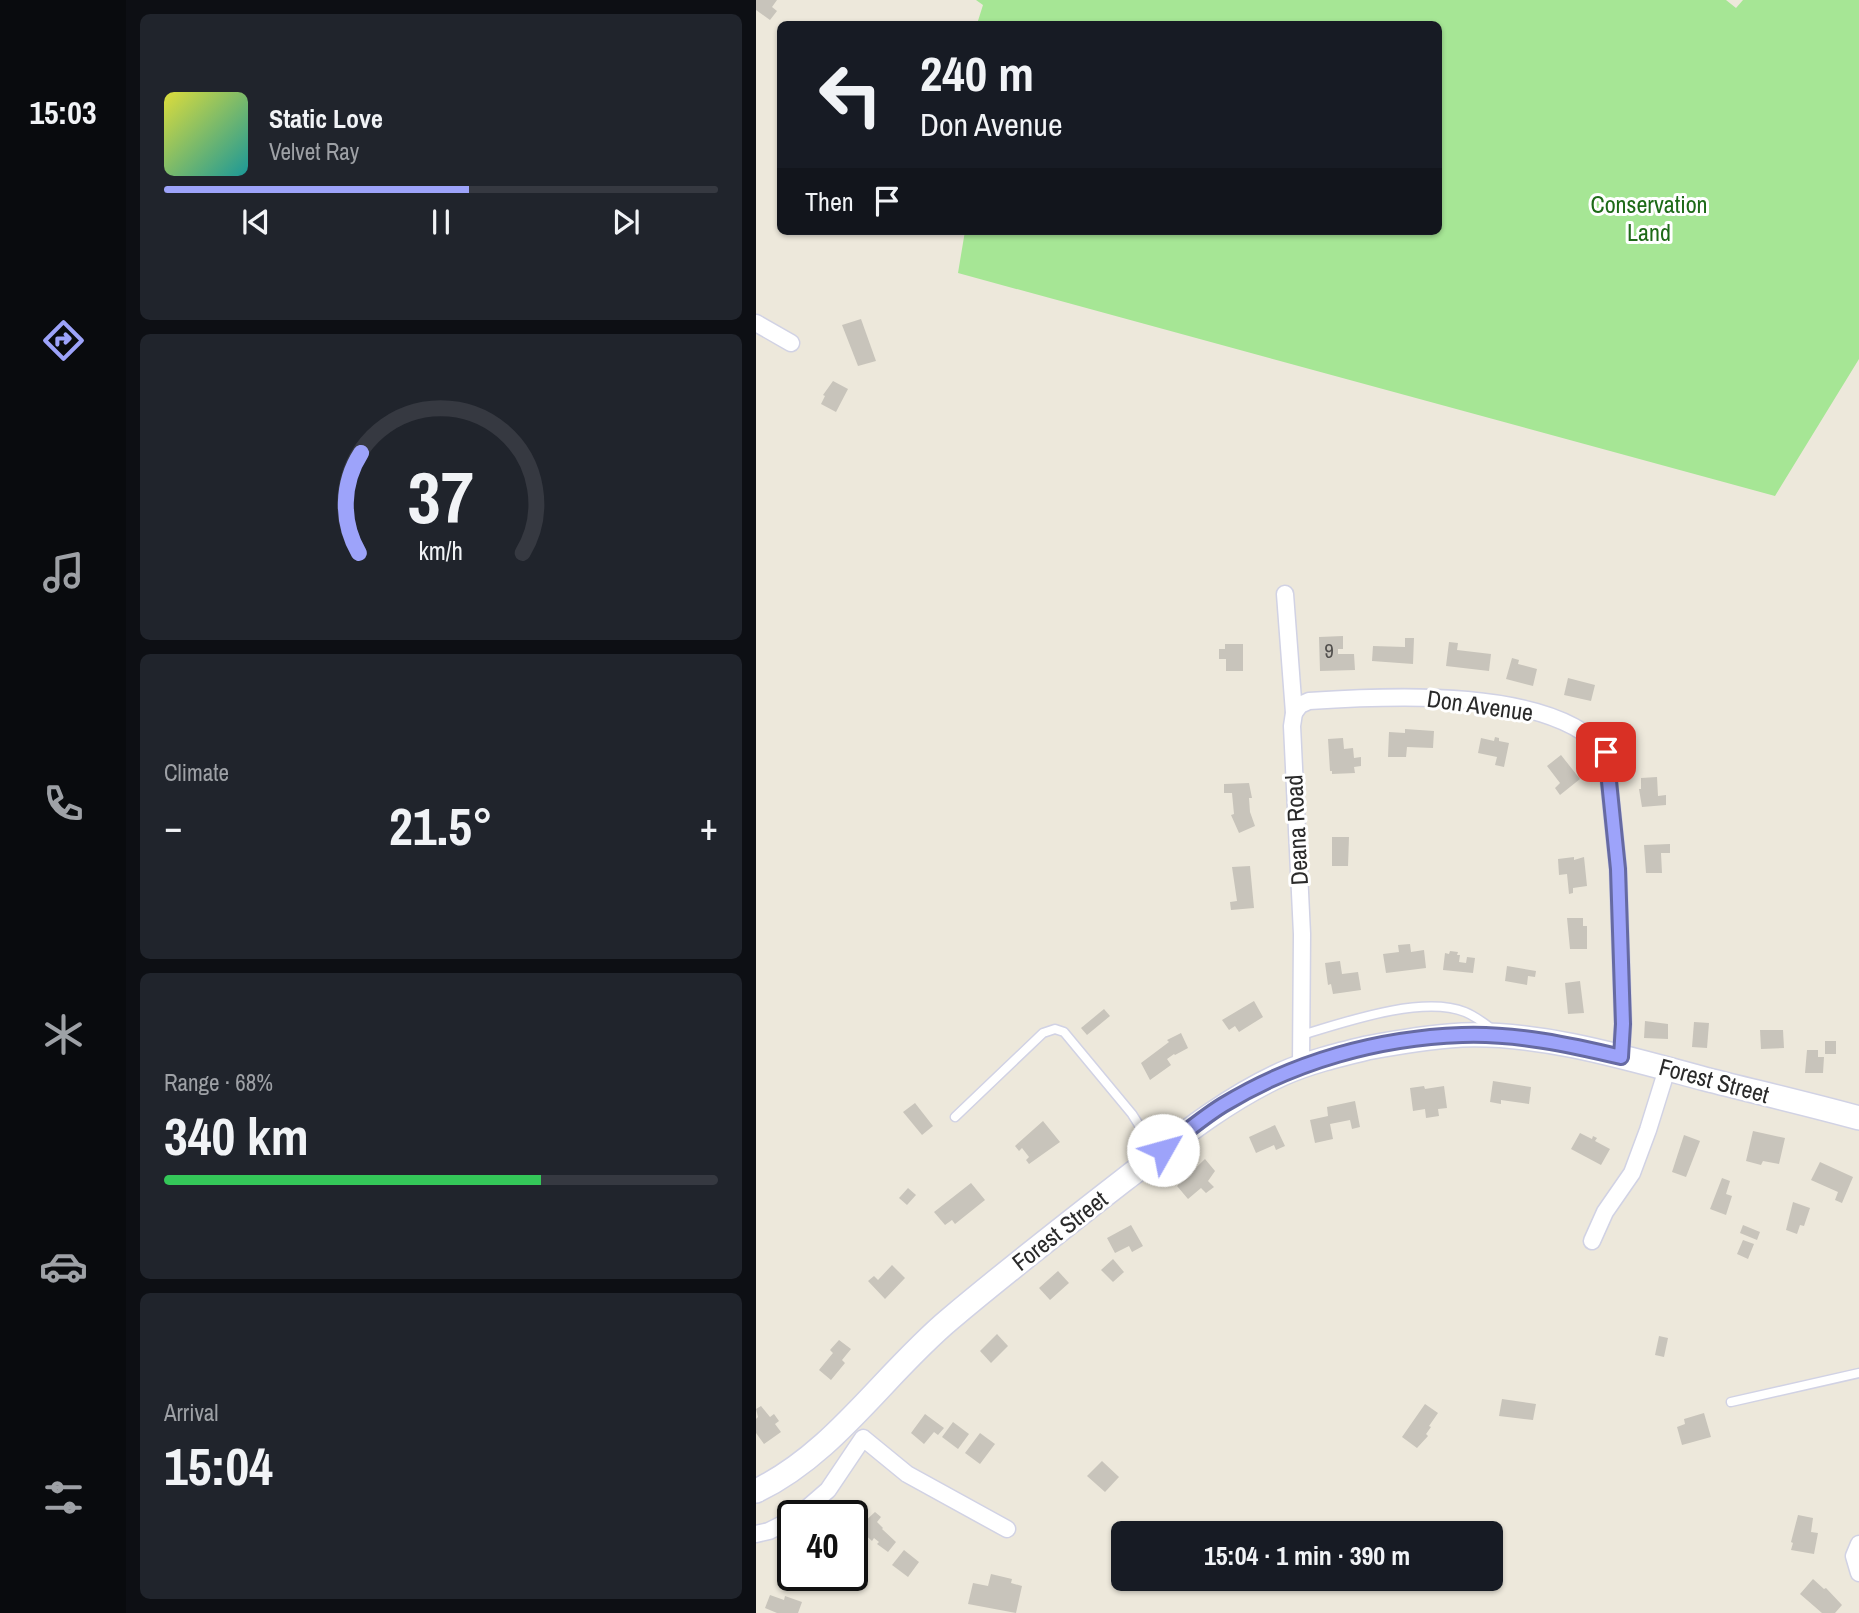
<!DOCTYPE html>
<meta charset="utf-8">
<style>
:root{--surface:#171b24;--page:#20242c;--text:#f1f3f6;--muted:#9ea1a6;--line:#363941;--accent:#9da3fa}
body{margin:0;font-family:"Archivo Narrow",sans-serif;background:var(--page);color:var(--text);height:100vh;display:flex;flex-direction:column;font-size:26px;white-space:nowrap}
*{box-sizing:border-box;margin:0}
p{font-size:23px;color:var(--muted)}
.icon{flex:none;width:38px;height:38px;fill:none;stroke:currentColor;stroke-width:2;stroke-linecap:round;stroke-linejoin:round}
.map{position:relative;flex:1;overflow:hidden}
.sheet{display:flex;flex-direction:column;gap:14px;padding:14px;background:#0d0f14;width:630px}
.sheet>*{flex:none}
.banner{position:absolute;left:21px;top:21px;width:665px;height:214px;border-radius:10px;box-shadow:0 2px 5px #0004;background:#171b24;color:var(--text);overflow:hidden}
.speed{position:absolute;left:21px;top:1500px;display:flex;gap:14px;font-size:35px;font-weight:700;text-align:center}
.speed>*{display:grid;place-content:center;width:91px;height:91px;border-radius:50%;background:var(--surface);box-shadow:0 2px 5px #0004;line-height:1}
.speed .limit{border:4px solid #111;border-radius:10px;background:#fff;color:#111}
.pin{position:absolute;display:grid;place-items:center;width:60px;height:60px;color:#fff;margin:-30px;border-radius:14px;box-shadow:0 4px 10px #0006}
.me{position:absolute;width:77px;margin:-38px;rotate:52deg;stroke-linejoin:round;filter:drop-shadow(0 0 5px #0008)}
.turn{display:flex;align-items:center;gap:24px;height:147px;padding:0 28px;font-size:32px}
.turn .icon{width:91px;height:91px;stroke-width:2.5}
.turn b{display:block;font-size:49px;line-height:60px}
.then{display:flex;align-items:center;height:66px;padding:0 28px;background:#0003;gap:14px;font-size:26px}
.big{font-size:52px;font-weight:700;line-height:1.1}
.sheet .card{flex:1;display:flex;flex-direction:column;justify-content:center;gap:10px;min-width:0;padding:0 24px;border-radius:10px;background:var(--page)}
.sheet .dial{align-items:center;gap:0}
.dial svg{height:182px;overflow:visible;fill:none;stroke:var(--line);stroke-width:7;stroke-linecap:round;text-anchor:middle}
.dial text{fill:var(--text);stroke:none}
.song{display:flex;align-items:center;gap:21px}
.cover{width:84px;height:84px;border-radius:10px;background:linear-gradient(135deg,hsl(60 70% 55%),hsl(180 70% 35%))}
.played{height:7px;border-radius:4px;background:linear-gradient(90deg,var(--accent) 55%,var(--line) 55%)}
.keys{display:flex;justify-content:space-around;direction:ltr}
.heat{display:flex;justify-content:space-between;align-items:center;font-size:38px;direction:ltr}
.charge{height:10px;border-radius:5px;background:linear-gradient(90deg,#34c759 68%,var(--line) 0)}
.trip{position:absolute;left:355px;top:1521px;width:392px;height:70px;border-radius:10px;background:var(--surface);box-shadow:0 2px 5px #0004;font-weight:700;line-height:70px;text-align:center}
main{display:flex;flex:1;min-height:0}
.tabs{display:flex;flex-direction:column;width:126px;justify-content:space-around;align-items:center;background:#090b0e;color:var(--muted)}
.tabs .icon{width:49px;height:49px}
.tabs .active{color:var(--accent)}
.tabs b{font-size:32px;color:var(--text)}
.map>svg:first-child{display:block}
</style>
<main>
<nav class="tabs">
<b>15:03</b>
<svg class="icon active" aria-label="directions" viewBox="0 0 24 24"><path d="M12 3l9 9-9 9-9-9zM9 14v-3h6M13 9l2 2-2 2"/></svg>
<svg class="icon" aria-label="music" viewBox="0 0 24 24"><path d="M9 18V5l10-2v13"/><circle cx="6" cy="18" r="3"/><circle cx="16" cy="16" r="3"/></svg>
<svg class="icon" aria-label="phone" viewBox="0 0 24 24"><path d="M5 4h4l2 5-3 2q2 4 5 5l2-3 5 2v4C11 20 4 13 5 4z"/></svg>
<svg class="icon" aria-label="climate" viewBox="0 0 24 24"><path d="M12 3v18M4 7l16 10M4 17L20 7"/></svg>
<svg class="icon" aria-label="car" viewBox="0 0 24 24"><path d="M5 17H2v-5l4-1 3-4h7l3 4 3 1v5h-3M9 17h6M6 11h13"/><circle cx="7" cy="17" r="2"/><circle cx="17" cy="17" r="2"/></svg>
<svg class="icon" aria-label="filters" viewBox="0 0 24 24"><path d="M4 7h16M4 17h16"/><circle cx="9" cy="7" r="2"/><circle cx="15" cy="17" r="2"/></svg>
</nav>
<section class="sheet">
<div class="card">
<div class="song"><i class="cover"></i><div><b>Static Love</b><p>Velvet Ray</p></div></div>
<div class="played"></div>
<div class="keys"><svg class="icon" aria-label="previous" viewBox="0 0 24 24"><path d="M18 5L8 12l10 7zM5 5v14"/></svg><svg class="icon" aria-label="pause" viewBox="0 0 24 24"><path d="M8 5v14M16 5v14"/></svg><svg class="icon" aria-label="next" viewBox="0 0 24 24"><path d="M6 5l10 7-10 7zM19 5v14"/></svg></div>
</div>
<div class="card dial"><svg viewBox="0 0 100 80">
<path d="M14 69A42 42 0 1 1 86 69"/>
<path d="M14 69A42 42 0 0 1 15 25" stroke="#9da3fa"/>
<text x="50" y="56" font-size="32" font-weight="700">37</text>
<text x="50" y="72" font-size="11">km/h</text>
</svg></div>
<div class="card"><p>Climate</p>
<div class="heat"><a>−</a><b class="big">21.5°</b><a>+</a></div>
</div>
<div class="card"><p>Range · 68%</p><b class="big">340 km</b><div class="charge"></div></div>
<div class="card"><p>Arrival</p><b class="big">15:04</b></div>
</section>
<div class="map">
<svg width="1103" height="1613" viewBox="0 0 1103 1613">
<rect width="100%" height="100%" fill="#ede8db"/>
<path fill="#a6e695" d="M 220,0 L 970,0 L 980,8 L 987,0 L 1103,0 L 1103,359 L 1019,496 L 202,273 L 209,231 L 682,231 L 682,24 L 221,24 L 227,5 Z"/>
<g fill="#c8c4bb">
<path d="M 0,0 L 21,0 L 16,7 L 21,11 L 14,20 L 0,10 Z"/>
<path d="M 105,319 L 120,361 L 102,366 L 86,325 Z"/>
<path d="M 77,381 L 92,389 L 80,412 L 65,404 L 69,396 L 67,395 Z"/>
<path d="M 587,636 L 587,649 L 582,649 L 582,654 L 598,654 L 599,670 L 564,671 L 563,637 Z"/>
<path d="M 649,638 L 658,638 L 657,664 L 616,661 L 617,646 L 649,647 Z"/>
<path d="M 693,642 L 702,643 L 701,650 L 735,654 L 733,671 L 690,666 Z"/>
<path d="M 469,644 L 487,644 L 487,671 L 470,671 L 470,659 L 463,659 L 463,649 L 469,649 Z"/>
<path d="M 756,658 L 763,660 L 762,664 L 781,669 L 777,686 L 750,679 Z"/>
<path d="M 812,678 L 839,685 L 835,701 L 808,695 Z"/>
<path d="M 649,729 L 678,731 L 677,748 L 651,747 L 650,757 L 632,757 L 633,732 L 649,733 Z"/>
<path d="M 739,737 L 743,738 L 743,741 L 753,743 L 748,767 L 739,765 L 741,757 L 722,753 L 725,738 L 738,741 Z"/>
<path d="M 587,738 L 588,749 L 597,748 L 598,758 L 605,757 L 605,766 L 598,767 L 599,773 L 576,774 L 576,771 L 574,771 L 572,739 Z"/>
<path d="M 805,755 L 824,779 L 804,795 L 799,788 L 804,783 L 791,766 Z"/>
<path d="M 901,777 L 902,796 L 910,795 L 910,805 L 886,807 L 883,789 L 885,789 L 885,778 Z"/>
<path d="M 493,783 L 496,798 L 493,798 L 494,812 L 499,826 L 483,833 L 475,815 L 478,814 L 476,793 L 468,793 L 468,784 Z"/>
<path d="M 576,837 L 593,837 L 592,866 L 576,866 Z"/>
<path d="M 914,844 L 914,853 L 905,853 L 906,873 L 890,873 L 888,845 Z"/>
<path d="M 818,857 L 818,860 L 828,857 L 831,886 L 817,888 L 817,893 L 813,894 L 811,874 L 803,875 L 802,859 Z"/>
<path d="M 494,866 L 498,908 L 475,910 L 474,902 L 481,901 L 476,867 Z"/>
<path d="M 811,918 L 827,918 L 827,926 L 831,926 L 831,949 L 814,949 Z"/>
<path d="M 654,944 L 655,952 L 668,950 L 670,968 L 630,973 L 627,954 L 643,952 L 642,945 Z"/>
<path d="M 694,951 L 702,952 L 701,955 L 704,955 L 703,962 L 710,963 L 711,957 L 719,958 L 717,973 L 687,970 L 689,953 L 693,954 Z"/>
<path d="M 584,961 L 586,974 L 602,972 L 605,990 L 577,994 L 575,984 L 572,985 L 569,963 Z"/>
<path d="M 751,966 L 780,971 L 779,977 L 772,976 L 771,985 L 749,981 Z"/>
<path d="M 824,981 L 828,1013 L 812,1014 L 809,983 Z"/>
<path d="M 498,1001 L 507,1017 L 483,1032 L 479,1026 L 473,1030 L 466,1020 Z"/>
<path d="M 348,1009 L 354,1016 L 331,1035 L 325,1028 Z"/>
<path d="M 889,1021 L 912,1024 L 912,1039 L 888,1038 Z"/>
<path d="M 938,1022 L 953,1023 L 951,1048 L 936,1047 Z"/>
<path d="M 1004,1030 L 1027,1030 L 1028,1048 L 1005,1049 Z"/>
<path d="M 425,1033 L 432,1048 L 419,1055 L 418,1054 L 411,1059 L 415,1065 L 394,1080 L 385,1063 L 413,1042 L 411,1040 Z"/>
<rect x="1069" y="1041" width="11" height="13"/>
<path d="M 1051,1050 L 1062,1050 L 1062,1057 L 1068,1057 L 1067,1073 L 1049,1073 Z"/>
<path d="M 737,1081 L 775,1087 L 773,1104 L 745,1100 L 745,1104 L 734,1102 Z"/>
<path d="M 668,1086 L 669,1089 L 688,1086 L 691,1108 L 682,1109 L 683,1116 L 670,1118 L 669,1109 L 657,1111 L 654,1088 Z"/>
<path d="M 599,1101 L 604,1127 L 596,1129 L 594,1120 L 574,1124 L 577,1139 L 559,1143 L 554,1120 L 572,1116 L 571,1107 Z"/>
<path d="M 159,1103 L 177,1126 L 166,1135 L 147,1112 Z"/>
<path d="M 287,1121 L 304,1142 L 273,1164 L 270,1160 L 273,1157 L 266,1148 L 263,1151 L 259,1146 Z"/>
<path d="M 519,1125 L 529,1146 L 520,1150 L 518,1145 L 500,1153 L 493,1137 Z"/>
<path d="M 997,1131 L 1029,1138 L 1023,1164 L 1007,1161 L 1005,1165 L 990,1161 Z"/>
<path d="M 824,1133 L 836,1139 L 837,1136 L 841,1138 L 839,1141 L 854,1149 L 845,1165 L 815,1149 Z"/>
<path d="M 928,1135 L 944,1141 L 930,1177 L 916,1172 Z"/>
<path d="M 449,1159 L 459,1171 L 452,1181 L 458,1187 L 450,1193 L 445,1188 L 432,1199 L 421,1186 Z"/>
<path d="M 1064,1162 L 1097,1177 L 1086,1203 L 1079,1200 L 1082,1192 L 1055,1180 Z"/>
<path d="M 966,1178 L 974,1181 L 970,1194 L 976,1196 L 970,1215 L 954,1209 Z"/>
<path d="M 215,1183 L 229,1200 L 199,1224 L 196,1220 L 189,1225 L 178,1212 Z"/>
<path d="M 152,1188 L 160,1195 L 151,1205 L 143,1198 Z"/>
<path d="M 1037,1202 L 1054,1208 L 1048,1226 L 1044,1225 L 1041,1234 L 1030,1230 Z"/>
<path d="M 375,1225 L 387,1246 L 376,1252 L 373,1246 L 359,1253 L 351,1238 Z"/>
<path d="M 987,1225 L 1004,1232 L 1001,1240 L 984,1233 Z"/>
<path d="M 987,1240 L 998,1244 L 992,1259 L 981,1254 Z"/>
<path d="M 357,1259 L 368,1272 L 357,1282 L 345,1270 Z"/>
<path d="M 136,1265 L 149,1278 L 129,1299 L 112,1281 L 118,1276 L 122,1280 Z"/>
<path d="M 302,1271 L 313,1283 L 294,1300 L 283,1288 Z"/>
<path d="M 241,1334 L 252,1346 L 235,1363 L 224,1351 Z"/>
<path d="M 903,1336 L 912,1338 L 908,1357 L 899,1355 Z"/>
<path d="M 83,1340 L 95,1349 L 86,1360 L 89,1363 L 75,1380 L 63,1370 L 77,1353 L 74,1350 Z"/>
<path d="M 746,1399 L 780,1404 L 777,1420 L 743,1416 Z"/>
<path d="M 669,1404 L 682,1413 L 673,1426 L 675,1427 L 670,1434 L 672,1436 L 661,1448 L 646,1437 Z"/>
<path d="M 5,1406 L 14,1417 L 18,1414 L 23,1421 L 19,1424 L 25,1432 L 8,1444 L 0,1433 L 0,1419 L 2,1417 L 0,1409 Z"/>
<path d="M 948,1413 L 955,1437 L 926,1445 L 921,1427 L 929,1424 L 928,1419 Z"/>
<path d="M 169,1414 L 188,1428 L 182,1435 L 178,1432 L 168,1444 L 155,1433 Z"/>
<path d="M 197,1422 L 213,1434 L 202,1449 L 186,1437 Z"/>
<path d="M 224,1433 L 239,1444 L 224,1464 L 209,1453 Z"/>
<path d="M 346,1461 L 363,1477 L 349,1492 L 331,1476 Z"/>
<path d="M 119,1512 L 125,1517 L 121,1522 L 127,1528 L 126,1529 L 140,1542 L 132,1552 L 121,1544 L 123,1542 L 118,1538 L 116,1541 L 104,1530 L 106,1527 L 104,1526 Z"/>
<path d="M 1042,1515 L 1057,1518 L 1055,1532 L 1062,1533 L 1058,1554 L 1035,1550 L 1037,1543 L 1035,1542 Z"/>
<path d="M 148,1550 L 163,1562 L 152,1577 L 136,1565 Z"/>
<path d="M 235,1574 L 256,1579 L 255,1583 L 266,1586 L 260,1613 L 212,1604 L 217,1583 L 232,1586 Z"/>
<path d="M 1057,1579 L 1068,1589 L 1070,1588 L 1086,1605 L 1079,1613 L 1066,1613 L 1044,1594 Z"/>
<path d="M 14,1595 L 28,1600 L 29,1596 L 46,1602 L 42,1613 L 21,1613 L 9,1608 Z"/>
</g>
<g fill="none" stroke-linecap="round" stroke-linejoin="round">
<defs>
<g id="lane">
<path d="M 546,1035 C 589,1022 666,995 709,1012 C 719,1016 728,1023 736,1029"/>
<path d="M 199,1117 L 287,1033 L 299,1029 L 308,1032 L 376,1114 L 400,1152"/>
<path d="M 975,1402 L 1103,1373"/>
</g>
<g id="street">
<path d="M 0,323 L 35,343"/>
<path d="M 529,594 L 538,713 L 536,726 L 546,934 L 545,1066"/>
<path d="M 538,713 L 544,705 L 553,701 C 630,696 799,686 850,753 L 862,869 L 867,1024 L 865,1057"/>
<path d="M 836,1241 L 849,1212 L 876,1173 L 892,1130 L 911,1069"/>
<path d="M 42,1516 L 72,1490 L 107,1438 L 151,1474 L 251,1529"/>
<path d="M 0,1534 L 13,1531 L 37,1519"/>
<path d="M 1103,1544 L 1098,1556 L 1103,1573"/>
</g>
<path id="secondary" d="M 0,1491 C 79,1453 128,1374 194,1319 C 251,1271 310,1225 368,1180 C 419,1141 467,1101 526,1074 C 553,1062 582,1055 611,1048 C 642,1042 674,1037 706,1035 C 786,1032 871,1058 949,1079 C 1000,1092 1052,1104 1103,1118"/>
</defs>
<use href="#lane" stroke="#d1d2e4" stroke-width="11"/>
<use href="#street" stroke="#d1d2e4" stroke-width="19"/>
<use href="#secondary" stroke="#d1d2e4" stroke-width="26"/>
<use href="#lane" stroke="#fff" stroke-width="8"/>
<use href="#street" stroke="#fff" stroke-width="16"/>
<use href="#secondary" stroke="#fff" stroke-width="23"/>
</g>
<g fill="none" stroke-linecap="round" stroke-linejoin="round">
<defs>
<path id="route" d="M 407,1150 C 427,1134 446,1118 467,1105 C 539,1061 623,1038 706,1035 C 759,1033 815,1045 865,1057 L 867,1024 L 862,869 L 850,752"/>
</defs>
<use href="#route" stroke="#666aa2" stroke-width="18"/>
<use href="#route" stroke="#9da3fa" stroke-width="12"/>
</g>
<g text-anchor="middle" stroke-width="6" stroke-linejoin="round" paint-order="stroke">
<g font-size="21" fill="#52504e">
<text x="573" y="658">9</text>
</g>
<g font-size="24" fill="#1d6a17" stroke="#fff">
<text x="893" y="213">Conservation<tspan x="893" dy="28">Land</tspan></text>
</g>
<g font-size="24" fill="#2a2a2a" stroke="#fff">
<text transform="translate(724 706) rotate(8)" y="8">Don Avenue</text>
<text transform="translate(541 830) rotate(-93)" y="8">Deana Road</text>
<text transform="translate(958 1081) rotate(15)" y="8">Forest Street</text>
<text transform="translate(304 1231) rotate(-38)" y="8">Forest Street</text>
</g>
</g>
</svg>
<div class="speed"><div class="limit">40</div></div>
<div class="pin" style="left:850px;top:752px;background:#d93025"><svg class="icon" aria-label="arrive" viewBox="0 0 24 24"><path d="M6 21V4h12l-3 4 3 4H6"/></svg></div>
<svg class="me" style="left:407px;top:1150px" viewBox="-20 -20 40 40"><circle r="19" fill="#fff"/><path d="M0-13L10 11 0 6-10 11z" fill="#9da3fa"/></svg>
<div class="trip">15:04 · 1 min · 390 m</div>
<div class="banner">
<div class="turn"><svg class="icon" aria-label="left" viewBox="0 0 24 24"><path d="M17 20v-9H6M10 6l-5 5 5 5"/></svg><div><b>240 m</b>Don Avenue</div></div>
<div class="then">Then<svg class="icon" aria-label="arrive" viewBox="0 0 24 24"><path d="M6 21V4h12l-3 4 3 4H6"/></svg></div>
</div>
</div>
</main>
